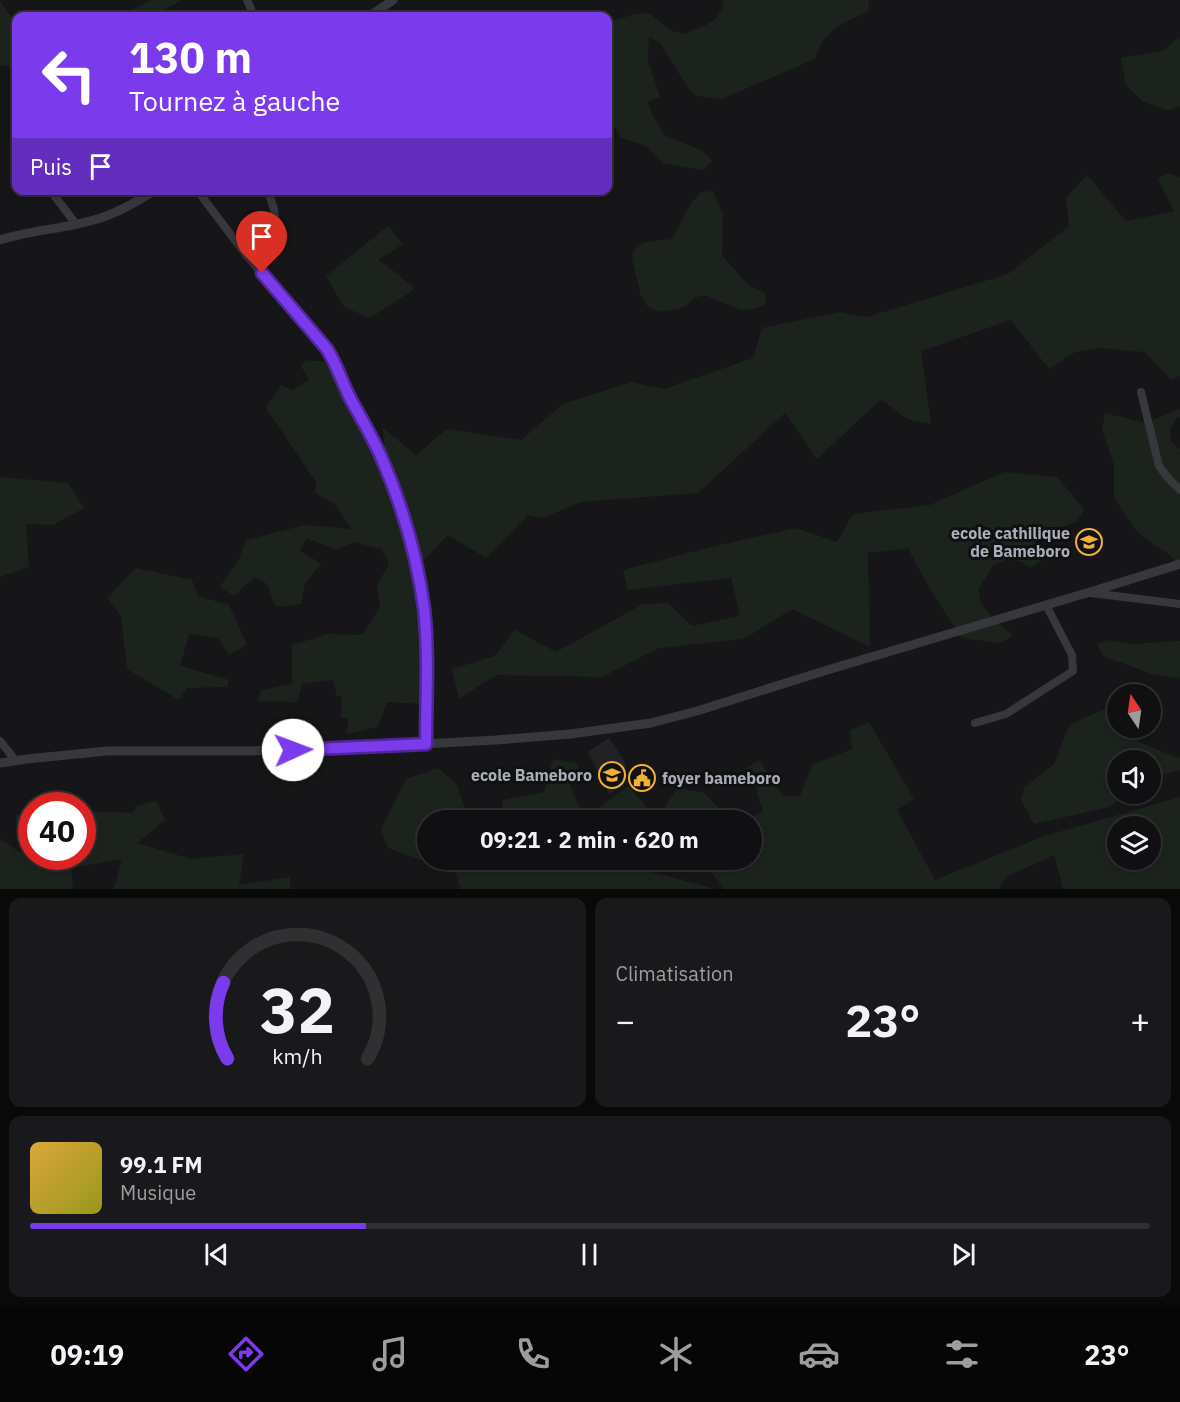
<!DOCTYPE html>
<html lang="fr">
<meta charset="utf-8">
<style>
:root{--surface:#101012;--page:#19191b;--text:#f1f3f6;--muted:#9c9d9f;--line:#303032;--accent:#7c3aed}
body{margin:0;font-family:"IBM Plex Sans",sans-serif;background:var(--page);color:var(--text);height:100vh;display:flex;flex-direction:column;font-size:22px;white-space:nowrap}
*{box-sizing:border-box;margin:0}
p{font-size:20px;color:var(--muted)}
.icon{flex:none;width:33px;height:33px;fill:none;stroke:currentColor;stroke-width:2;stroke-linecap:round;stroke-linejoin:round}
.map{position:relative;height:889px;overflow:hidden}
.details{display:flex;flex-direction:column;gap:9px;padding:9px;background:#09090a;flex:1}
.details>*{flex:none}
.top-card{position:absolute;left:12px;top:12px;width:600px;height:183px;border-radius:12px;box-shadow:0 3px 9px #0003,0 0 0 2px var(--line);background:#7c3aed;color:#fff;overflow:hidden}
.needle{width:39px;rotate:347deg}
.controls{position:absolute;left:1107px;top:684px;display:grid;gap:12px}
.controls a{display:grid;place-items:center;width:54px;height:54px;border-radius:50%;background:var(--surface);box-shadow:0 3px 9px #0003,0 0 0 2px var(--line);font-size:30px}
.speed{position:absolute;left:18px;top:792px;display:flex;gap:12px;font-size:30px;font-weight:700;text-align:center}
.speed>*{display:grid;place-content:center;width:78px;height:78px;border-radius:50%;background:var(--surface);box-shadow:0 3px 9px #0003,0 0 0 2px var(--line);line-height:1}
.speed .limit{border:9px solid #d22;background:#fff;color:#111}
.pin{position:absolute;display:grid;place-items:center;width:51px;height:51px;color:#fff;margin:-62px -26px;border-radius:50% 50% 50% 0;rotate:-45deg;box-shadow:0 0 6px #0007}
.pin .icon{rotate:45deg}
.me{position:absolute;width:66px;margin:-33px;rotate:88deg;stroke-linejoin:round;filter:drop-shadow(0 0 4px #0008)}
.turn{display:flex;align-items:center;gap:21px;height:126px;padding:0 18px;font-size:27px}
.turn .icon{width:78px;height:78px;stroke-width:2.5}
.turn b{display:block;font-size:42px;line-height:51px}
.then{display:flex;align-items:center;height:57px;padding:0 18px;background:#0003;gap:12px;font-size:22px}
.big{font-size:45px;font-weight:700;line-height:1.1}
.details .tile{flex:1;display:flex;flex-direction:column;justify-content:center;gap:9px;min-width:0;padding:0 21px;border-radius:12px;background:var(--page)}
.details .dial{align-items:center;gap:0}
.dial svg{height:156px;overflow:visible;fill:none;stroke:var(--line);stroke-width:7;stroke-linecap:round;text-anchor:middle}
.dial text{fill:var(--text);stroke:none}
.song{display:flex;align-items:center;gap:18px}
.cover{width:72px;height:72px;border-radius:9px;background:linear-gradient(135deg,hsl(40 70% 55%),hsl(60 70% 35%))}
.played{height:6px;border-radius:3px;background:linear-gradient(90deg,var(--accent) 30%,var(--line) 30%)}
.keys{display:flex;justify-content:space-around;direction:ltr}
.heat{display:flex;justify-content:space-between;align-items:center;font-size:33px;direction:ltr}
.details .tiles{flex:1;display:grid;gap:9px;grid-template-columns:1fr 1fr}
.tile:last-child{grid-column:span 2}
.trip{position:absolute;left:417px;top:810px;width:345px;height:60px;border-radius:30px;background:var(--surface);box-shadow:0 3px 9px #0003,0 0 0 2px var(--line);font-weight:700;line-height:60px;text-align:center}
.menu{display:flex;height:96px;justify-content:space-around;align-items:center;background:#060607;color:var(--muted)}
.menu .icon{width:42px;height:42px}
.menu .active{color:var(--accent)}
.menu b{font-size:27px;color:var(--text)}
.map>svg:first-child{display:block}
</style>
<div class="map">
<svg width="1180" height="889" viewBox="0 0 1180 889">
<rect width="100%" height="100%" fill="#161618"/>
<path fill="#222225" d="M 609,738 L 626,764 L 624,785 L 609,794 L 588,752 Z"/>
<g fill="#1c231d" fill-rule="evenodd">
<path d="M 151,0 L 182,0 L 153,16 L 121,16 Z"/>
<path d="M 724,0 L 869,0 L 868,11 C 842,24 824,29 815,59 L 722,99 L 697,96 L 688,88 L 660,43 L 649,37 L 648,60 L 660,97 L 648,102 L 652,114 L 665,136 L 703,151 L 712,161 L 703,170 L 665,164 L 646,146 L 621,138 L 608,115 L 608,22 L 636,14 L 649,13 L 670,30 L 683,34 L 706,25 L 717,18 L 723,6 Z"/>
<path d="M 0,1 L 16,24 L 16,64 L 14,67 L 0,65 Z"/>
<path d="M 1180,37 L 1180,106 L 1168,110 L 1143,102 L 1126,85 L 1121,58 L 1162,51 Z"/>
<path d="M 1167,173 L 1180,177 L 1180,376 L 1171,380 L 1145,352 L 1101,348 L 1075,352 L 1049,369 L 1011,320 L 921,351 L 931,424 L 907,419 L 881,399 L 817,459 L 785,413 L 698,493 L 580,502 L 543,518 L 528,515 L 486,558 L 448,535 L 418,566 L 404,503 L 385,456 L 383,428 L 416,455 L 447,429 L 521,440 L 563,404 L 632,382 L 664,389 L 753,358 L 762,328 L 840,312 L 867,317 L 1008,274 L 1069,226 L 1066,198 L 1087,175 L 1126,221 L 1174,211 L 1158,179 Z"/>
<path d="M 713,191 L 723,215 L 722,255 L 748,285 L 766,294 L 765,305 L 753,309 L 741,310 L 705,295 L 694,298 L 685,307 L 660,312 L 648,307 L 641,296 L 632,259 L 634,250 L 645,242 L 672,239 L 691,203 L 701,192 Z"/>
<path d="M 388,226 L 403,244 L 378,260 L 395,272 L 415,289 L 370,318 L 344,307 L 326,276 Z"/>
<path d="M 306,360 L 327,362 C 350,407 374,451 393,498 C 397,509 403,520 406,532 C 420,584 426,651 421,704 L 387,702 L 378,727 L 347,734 L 348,718 L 341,718 L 342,697 L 337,696 L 333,680 L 302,684 L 297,702 L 258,701 L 261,690 L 292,684 L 292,645 L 328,634 L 362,635 L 380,607 L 377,584 L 389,565 L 382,549 L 354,542 L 336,550 L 307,538 L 300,550 L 321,564 L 305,583 L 301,604 L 276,607 L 267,584 L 254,577 L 234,596 L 220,587 L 239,559 L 246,540 L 305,525 L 352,529 L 334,504 L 315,493 L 316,482 L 266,408 L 281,385 L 292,390 L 309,380 L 301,366 Z"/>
<path d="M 1180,409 L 1180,417 L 1177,418 L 1170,429 L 1171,441 L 1180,450 L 1180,570 L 1171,556 L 1138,533 L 1114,498 L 1114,465 L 1102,429 L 1105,413 L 1145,423 Z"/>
<path d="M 1004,472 L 1057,477 L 1085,510 L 1076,522 L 1039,535 L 1041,561 L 1031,568 L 1020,561 L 1005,560 L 993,566 L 979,588 L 980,602 L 993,619 L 1013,635 L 1001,643 L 962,638 C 942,609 924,580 908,548 L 868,553 L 870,647 L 792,609 L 744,639 L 659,648 L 602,677 L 496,675 L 459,699 L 452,669 L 495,656 L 515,630 L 556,652 L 643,604 L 668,603 L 692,626 L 740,616 L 731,578 L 628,590 L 623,570 L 707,548 L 796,528 L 837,542 L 853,514 L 930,505 Z"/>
<path d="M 0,477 L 68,483 L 84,508 L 53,525 L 26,524 L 29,567 L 0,577 Z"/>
<path d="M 136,568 L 192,580 L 198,596 L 229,605 L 247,645 L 229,655 L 218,638 L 189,634 L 180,666 L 229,680 L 227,687 L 187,688 L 179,700 L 127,669 L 121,616 L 107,598 Z"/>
<path d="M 1108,640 L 1134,644 L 1180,641 L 1180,678 L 1155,675 L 1103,656 L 1097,644 Z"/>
<path d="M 1103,710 L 1117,716 L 1118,728 L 1128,728 L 1141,743 L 1176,757 L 1180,758 L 1180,770 L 1151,778 L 1150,760 L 1118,760 L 1118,794 L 1128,794 L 1109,807 L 1034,824 L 1021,800 L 1024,788 L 1054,764 L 1069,726 L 1080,720 Z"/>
<path d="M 869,722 L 914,799 L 897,810 L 935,880 L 1045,836 L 1180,797 L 1180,889 L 1063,889 L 1054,855 L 1006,877 L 998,889 L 725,889 L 700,860 L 752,860 L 752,820 L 746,820 L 763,812 L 756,789 L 745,769 L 760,760 L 783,796 L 800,796 L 812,765 L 852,749 L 850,730 ZM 1118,826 L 1150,826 L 1150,860 L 1118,860 Z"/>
<path d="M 553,759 L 577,763 L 579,773 L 567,778 L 584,818 L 628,786 L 648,809 L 643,820 L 499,820 L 503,800 L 544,792 Z"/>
<path d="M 438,768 L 456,783 L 468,817 L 475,820 L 428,820 L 427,856 L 424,861 L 388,848 L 381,829 L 406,779 Z"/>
<path d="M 678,788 L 704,793 L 731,820 L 668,820 L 661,812 Z"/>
<path d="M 156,801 L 165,820 L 137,843 L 191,859 L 244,854 L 239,885 L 290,877 L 290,889 L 114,889 L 122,859 L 71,868 L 73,889 L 0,889 L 0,839 L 23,854 L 15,815 L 31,814 L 32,856 L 82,856 L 83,811 L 133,813 L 136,806 Z"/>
<path d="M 450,860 L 501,860 L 506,871 L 612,862 L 709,887 L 710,889 L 461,889 Z"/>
</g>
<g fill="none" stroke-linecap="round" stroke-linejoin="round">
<g stroke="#37383d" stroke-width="8">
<path d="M 247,0 L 254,16"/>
<path d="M 50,190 L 76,224"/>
<path d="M 197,190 L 246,255 L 327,349 C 337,366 343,385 352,403 C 362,421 373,440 382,459 C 403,507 417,556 423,608 C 429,653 426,699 426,744"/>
<path d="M 246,255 L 274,226 C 277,214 272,202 267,190"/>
<path d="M 1141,392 L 1159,466 L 1168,478 L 1180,490"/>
<path d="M 1091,593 L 1180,604"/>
<path d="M 975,723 L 1006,714 L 1073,671 L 1072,655 L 1046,605"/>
<path d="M 0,741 L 16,761"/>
</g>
<g stroke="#37383d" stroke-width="9">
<path d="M 370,16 L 393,0"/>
<path d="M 0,240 C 31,230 65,229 97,219 C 118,213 137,201 156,190"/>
<path d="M 0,763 L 27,759 L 107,751 L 246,751 L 350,748 L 496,740 L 570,734 L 651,723 L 697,711 L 824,671 L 1090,592 L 1180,564"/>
</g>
</g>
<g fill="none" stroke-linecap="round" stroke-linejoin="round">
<defs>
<path id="route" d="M 262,273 L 327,349 C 337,365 342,382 350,398 C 361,418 373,438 382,459 C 403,507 417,556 424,608 C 429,653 426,699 426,744 L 293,750"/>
</defs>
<use href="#route" stroke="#51269a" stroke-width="15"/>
<use href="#route" stroke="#7c3aed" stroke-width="10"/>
</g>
<defs>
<symbol id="school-ring" viewBox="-11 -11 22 22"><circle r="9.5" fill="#111113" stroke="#f2b134" stroke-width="1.5"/><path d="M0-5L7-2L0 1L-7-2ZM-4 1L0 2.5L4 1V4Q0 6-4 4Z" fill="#f2b134"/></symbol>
<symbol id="civic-ring" viewBox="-11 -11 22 22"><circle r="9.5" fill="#111113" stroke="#f2b134" stroke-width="1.5"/><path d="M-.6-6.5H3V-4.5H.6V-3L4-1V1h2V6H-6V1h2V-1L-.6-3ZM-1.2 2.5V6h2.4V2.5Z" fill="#f2b134"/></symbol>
</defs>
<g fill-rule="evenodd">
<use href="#school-ring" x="1074" y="527" width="30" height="30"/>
<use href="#school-ring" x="597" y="760" width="30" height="30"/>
<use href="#civic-ring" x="627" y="763" width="30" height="30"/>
</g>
<g text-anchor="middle" stroke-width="6" stroke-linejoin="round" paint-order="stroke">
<g font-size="16" font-weight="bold" fill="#a8adb8" stroke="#111113" text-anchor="end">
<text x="1070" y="539">ecole cathilique<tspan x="1070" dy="18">de Bameboro</tspan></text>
<text x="592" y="781">ecole Bameboro</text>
<text x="662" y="784" text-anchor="start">foyer bameboro</text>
</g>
</g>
</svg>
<div class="controls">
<a><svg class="needle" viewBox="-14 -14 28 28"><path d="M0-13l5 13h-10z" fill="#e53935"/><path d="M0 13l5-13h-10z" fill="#9c9d9f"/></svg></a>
<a><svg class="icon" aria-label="sound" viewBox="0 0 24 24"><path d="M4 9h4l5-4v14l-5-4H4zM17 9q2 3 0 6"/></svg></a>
<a><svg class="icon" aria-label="layers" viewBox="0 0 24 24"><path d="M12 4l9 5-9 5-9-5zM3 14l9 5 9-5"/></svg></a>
</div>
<div class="speed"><div class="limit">40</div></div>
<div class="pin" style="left:262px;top:273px;background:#d93025"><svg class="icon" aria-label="arrive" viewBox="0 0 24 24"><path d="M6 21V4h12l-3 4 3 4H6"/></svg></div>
<svg class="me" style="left:293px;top:750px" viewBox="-20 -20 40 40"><circle r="19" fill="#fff"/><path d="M0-13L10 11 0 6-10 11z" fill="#7c3aed"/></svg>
<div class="trip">09:21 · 2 min · 620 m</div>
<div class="top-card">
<div class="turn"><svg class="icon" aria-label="left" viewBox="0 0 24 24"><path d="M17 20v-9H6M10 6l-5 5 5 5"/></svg><div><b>130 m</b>Tournez à gauche</div></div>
<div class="then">Puis<svg class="icon" aria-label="arrive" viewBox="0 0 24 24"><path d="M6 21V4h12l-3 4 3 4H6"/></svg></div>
</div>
</div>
<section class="details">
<div class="tiles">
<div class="tile dial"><svg viewBox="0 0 100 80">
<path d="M14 69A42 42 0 1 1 86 69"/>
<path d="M14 69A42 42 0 0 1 12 30" stroke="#7c3aed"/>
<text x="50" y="56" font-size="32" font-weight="700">32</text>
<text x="50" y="72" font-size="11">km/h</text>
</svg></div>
<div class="tile"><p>Climatisation</p>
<div class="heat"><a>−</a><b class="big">23°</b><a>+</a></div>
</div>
<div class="tile">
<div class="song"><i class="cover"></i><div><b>99.1 FM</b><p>Musique</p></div></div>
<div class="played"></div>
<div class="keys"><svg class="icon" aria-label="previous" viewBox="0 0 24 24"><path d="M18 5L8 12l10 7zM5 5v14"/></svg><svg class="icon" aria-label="pause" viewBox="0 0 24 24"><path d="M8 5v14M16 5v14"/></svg><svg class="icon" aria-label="next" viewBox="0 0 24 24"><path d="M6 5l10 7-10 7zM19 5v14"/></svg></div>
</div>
</div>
</section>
<nav class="menu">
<b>09:19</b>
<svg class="icon active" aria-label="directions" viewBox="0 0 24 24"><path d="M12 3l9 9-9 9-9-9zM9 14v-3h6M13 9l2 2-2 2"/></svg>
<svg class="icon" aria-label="music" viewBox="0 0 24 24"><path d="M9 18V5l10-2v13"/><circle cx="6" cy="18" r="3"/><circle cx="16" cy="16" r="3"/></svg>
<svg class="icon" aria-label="phone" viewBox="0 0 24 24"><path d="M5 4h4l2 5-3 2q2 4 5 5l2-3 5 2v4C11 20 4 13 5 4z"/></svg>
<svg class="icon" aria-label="climate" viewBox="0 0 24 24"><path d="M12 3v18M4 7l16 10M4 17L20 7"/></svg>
<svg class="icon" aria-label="car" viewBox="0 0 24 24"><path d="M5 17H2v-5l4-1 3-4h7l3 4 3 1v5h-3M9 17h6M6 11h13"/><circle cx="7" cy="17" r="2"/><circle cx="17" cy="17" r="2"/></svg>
<svg class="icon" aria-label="filters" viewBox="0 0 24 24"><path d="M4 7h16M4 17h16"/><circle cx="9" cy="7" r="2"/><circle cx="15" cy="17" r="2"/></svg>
<b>23°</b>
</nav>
